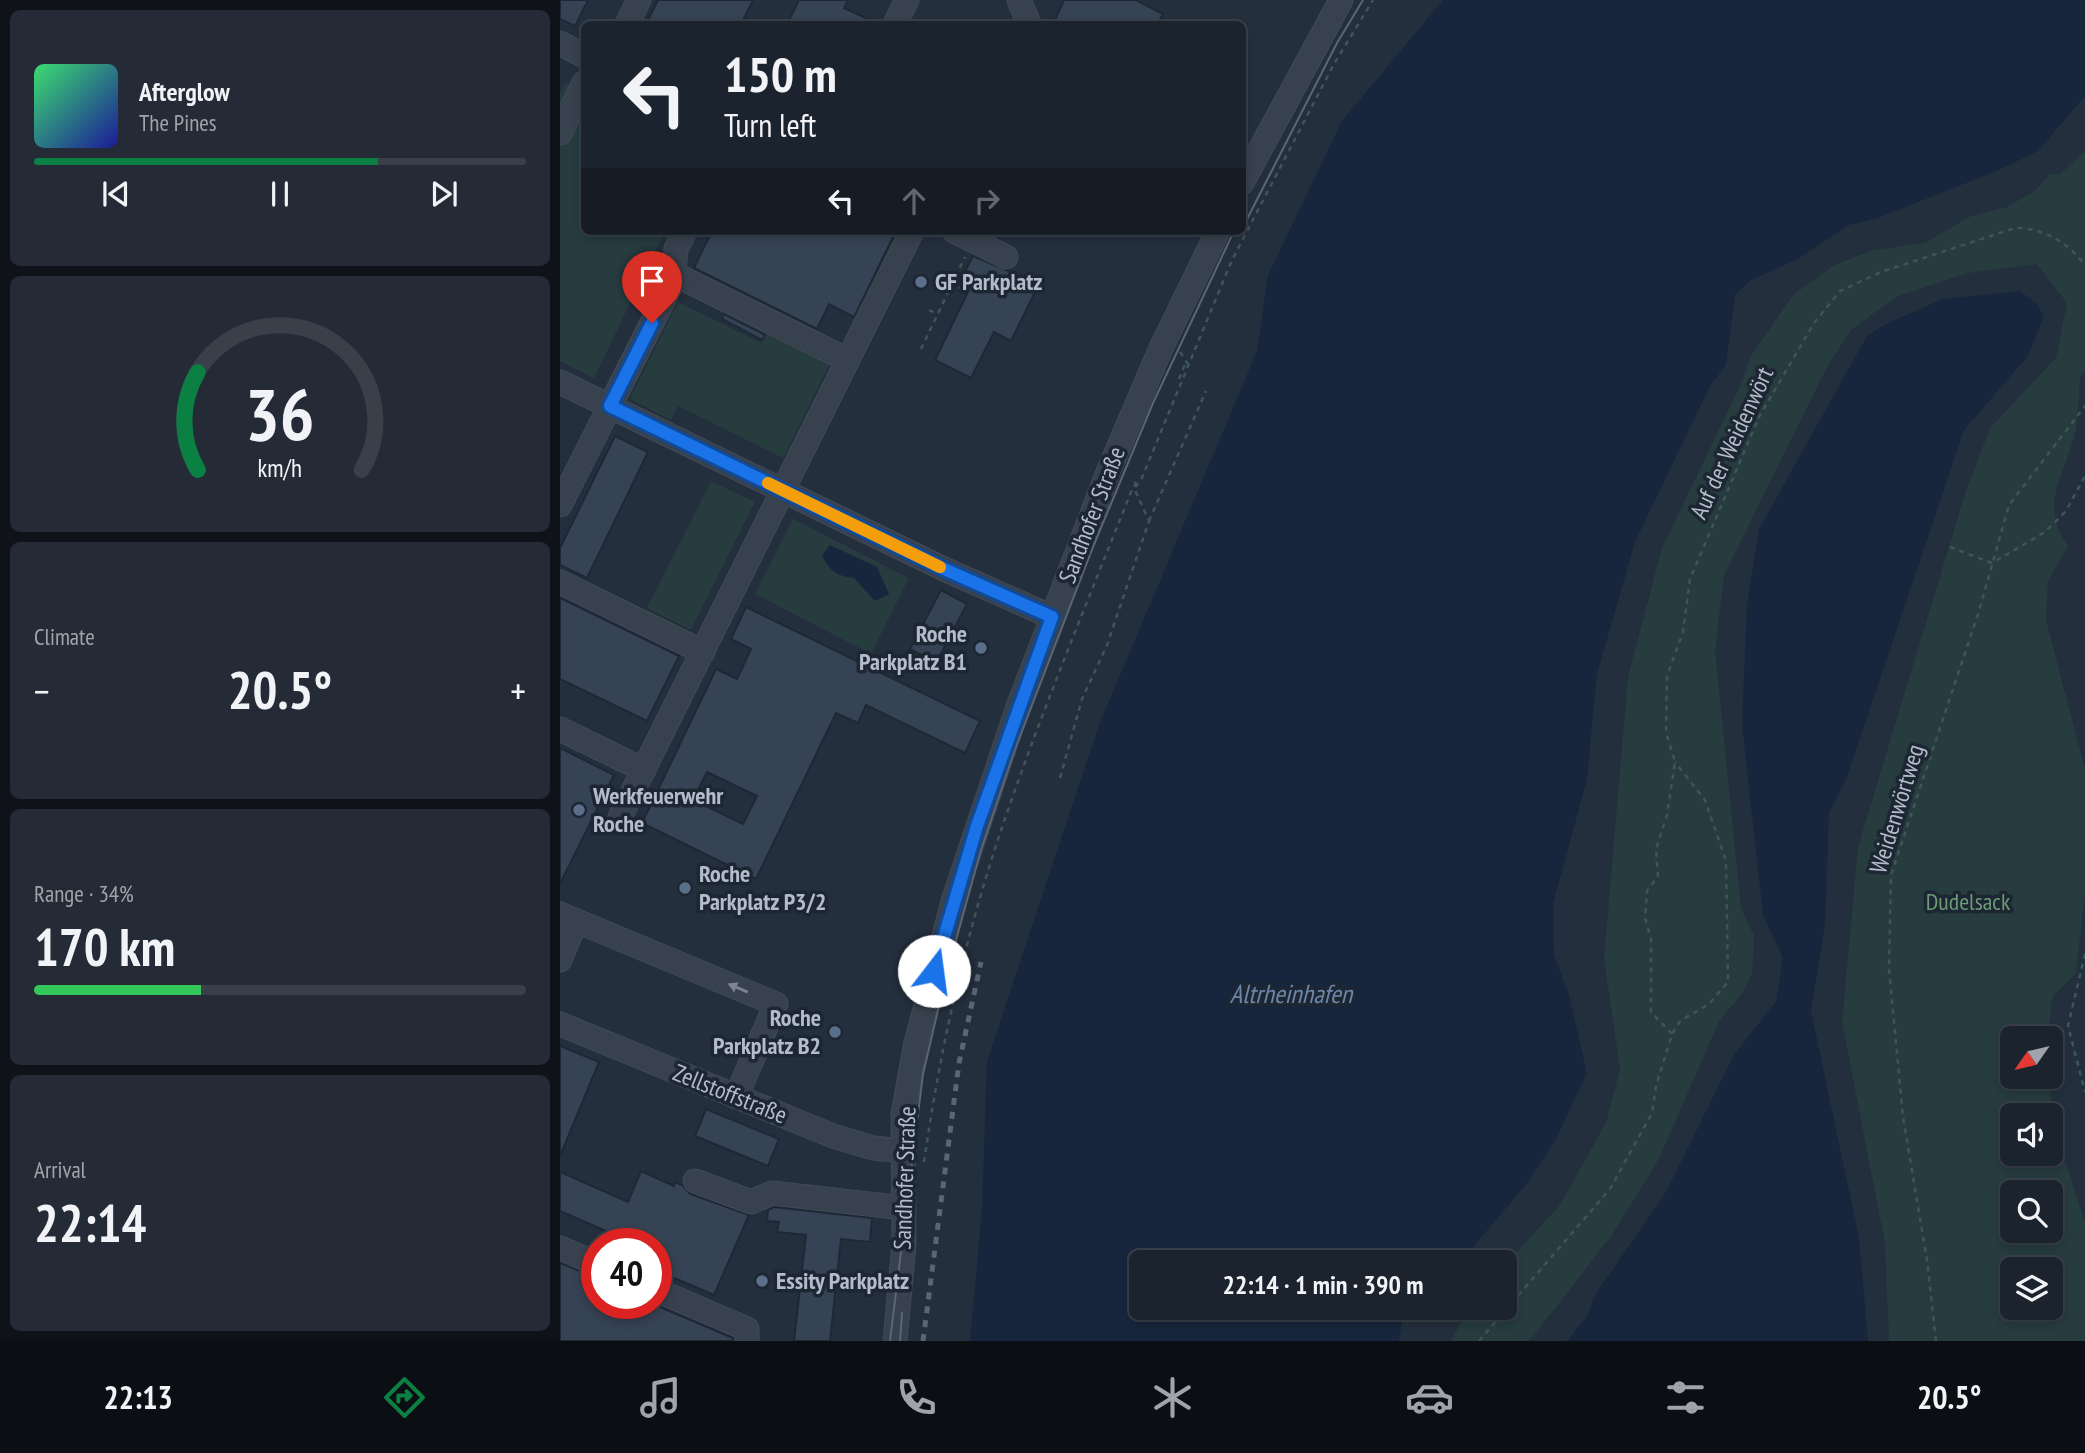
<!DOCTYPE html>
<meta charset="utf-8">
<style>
:root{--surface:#1b232e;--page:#242b36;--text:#f1f3f6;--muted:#a0a4aa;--line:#39404a;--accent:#0b8043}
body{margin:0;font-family:"PT Sans Narrow",sans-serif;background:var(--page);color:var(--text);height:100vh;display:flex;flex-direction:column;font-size:26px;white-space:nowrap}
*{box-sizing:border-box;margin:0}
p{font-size:23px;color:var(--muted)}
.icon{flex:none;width:38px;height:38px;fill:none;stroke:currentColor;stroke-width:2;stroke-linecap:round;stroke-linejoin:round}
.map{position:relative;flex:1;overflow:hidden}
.details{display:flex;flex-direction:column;gap:10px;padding:10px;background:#0f1319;width:560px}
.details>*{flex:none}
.top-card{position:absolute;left:21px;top:21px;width:665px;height:214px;border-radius:10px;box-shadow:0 4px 10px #0003,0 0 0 2px var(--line);background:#1b232e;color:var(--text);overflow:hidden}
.needle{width:46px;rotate:236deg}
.buttons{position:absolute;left:1440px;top:1026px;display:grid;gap:14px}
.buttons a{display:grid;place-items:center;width:63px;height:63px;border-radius:10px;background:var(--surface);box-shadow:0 4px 10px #0003,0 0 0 2px var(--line);font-size:35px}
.speed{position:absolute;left:21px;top:1228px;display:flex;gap:14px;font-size:35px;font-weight:700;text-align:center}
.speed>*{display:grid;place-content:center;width:91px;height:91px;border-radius:50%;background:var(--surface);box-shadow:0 4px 10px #0003,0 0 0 2px var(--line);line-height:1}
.speed .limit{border:10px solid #d22;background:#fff;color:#111}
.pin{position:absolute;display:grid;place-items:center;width:60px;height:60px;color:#fff;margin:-72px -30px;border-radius:50% 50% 50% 0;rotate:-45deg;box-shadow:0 0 7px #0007}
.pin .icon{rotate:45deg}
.me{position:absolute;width:77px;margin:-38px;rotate:15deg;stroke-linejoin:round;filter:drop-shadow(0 0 5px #0008)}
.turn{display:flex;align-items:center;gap:24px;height:147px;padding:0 28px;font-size:32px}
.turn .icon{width:91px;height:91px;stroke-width:2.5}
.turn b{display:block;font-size:49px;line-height:60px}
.lanes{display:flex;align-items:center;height:66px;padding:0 28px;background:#0003;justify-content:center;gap:35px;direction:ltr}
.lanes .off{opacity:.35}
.big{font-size:52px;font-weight:700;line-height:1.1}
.details .tile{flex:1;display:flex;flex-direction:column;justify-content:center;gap:10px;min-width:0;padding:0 24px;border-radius:10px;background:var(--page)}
.details .dial{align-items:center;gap:0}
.dial svg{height:182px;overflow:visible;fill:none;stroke:var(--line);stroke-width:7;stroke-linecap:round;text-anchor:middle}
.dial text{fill:var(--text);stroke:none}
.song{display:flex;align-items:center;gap:21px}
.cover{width:84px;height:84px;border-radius:10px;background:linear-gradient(135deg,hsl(140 70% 55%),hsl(240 70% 35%))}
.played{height:7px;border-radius:4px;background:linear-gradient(90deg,var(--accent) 70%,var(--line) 70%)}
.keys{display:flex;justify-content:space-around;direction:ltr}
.heat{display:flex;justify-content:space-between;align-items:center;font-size:38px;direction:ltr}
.charge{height:10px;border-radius:5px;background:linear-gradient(90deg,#34c759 34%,var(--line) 0)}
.trip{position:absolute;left:569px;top:1250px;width:388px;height:70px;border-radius:10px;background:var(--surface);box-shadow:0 4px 10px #0003,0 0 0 2px var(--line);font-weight:700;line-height:70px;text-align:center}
.tab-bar{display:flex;height:112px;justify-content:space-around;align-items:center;background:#0b0e12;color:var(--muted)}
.tab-bar .icon{width:49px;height:49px}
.tab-bar .on{color:var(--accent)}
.tab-bar b{font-size:32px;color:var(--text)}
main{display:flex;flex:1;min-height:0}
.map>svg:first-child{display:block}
</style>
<main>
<section class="details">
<div class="tile">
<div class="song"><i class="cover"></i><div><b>Afterglow</b><p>The Pines</p></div></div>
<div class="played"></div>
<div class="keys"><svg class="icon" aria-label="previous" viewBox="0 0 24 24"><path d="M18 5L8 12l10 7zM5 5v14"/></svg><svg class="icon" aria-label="pause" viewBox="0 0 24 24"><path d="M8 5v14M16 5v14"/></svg><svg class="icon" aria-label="next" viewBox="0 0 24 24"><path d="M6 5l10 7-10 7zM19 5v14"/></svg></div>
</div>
<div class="tile dial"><svg viewBox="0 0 100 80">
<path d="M14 69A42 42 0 1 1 86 69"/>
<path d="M14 69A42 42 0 0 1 14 26" stroke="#0b8043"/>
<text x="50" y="56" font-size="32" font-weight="700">36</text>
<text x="50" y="72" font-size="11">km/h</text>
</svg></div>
<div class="tile"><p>Climate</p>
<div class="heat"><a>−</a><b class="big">20.5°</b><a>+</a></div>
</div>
<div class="tile"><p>Range · 34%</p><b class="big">170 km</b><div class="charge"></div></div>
<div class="tile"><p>Arrival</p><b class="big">22:14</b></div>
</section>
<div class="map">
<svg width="1525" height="1341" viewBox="0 0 1525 1341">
<rect width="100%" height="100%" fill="#242f3e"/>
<g fill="#263c3f" fill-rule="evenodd">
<path d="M 6,82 L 24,91 L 24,231 L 105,231 L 34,378 L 0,361 L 0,94 Z"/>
<path d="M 1525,151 L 1525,371 L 1520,376 C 1519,395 1519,417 1514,437 C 1503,478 1479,506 1508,546 L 1488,581 L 1486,620 L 1525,770 L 1525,893 L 1516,973 L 1492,997 L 1488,1038 L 1452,1038 L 1452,1076 L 1490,1076 L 1492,1120 L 1525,1223 L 1525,1341 L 1329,1341 L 1325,1243 L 1282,1022 L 1298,847 L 1405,494 L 1430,428 L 1496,358 L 1507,303 L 1477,264 L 1408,273 L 1336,297 L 1291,330 L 1267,367 L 1164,575 L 1155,651 L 1181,908 L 1194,936 L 1192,974 L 1183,992 L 1158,1023 L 1100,1157 L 1052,1235 L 979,1329 L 968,1341 L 891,1341 L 909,1307 L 945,1307 L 945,1265 L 1000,1205 L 1046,1123 L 1060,1069 L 1044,959 L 1068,677 L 1102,548 L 1181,384 L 1191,356 L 1233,295 L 1274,265 L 1314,250 L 1365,243 L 1411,216 L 1447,207 L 1476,190 L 1490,174 L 1499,175 ZM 1452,1115 L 1491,1115 L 1491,1153 L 1452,1153 ZM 1452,1192 L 1491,1192 L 1491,1230 L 1452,1230 ZM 1452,1269 L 1491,1269 L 1491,1307 L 1452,1307 Z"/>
<path d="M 118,302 L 201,343 L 209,328 L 272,359 L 223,458 L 118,406 L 111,420 L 70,399 Z"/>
<path d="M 151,481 L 195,502 L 131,630 L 87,608 Z"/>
<path d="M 233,519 L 349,578 L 311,654 L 195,594 Z"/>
</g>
<g fill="#17263c">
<path d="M 883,0 L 1525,0 L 1525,96 L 1478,151 L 1439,170 L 1318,218 L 1289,225 L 1236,260 L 1191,280 L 1175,295 L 1166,365 L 1150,386 L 1075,542 L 1037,674 L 1027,779 L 993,904 L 994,955 L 1009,995 L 1027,1073 L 995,1141 L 965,1186 L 900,1262 L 581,1262 L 581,1307 L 856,1307 L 842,1322 L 839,1341 L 410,1341 L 422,1210 L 427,1061 L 539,725 L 697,351 L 708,275 L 782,121 Z"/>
<path d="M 1460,291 L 1477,304 L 1484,317 L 1467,357 L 1404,430 L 1287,777 L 1269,813 L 1265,924 L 1251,1011 L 1299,1238 L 1308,1341 L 1007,1341 L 1028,1315 L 1035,1295 L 1106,1192 L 1174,1055 L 1216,1001 L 1223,958 L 1203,915 L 1182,724 L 1187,605 L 1199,529 L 1307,336 L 1326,324 L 1383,299 Z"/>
<path d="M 270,545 L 317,567 L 329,594 L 315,601 L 294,578 C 277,576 269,571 262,555 Z"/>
</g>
<g fill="#364354" stroke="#1f2835" stroke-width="2" fill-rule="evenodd">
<path d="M 0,0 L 28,0 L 15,26 L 0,19 Z"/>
<path d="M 98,0 L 193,0 L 181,24 L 86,24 Z"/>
<path d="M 239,0 L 288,0 L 284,8 L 319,24 L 227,24 Z"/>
<path d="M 504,0 L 576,0 L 603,14 L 597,24 L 493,24 Z"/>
<path d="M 152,231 L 326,231 L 334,235 L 294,317 L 269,304 L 257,329 L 134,268 Z"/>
<path d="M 413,256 L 479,284 L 451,341 L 434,332 L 411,378 L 375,360 L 407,294 L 396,289 Z"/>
<path d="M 164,314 L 205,335 L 202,340 L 162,319 Z"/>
<path d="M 55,436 L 88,452 L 27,578 L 0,565 L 0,548 Z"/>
<path d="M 381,590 L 407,604 L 376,663 L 350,649 Z"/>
<path d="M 0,598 L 119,656 L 87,721 L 0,679 Z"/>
<path d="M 186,607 L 420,721 L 405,753 L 306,705 L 298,723 L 276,713 L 196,879 L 82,823 L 156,669 L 177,679 L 191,649 L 171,639 ZM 147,772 L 197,796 L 183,824 L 133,800 Z"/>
<path d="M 0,748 L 54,775 L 0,884 Z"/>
<path d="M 0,1046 L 39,1062 L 0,1156 Z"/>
<path d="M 146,1109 L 219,1139 L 208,1166 L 135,1136 Z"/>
<path d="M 81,1171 L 114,1186 L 115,1182 L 122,1185 L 130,1194 L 189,1215 L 154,1295 L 96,1270 L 96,1244 L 49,1244 L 53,1234 L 0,1211 L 0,1172 L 68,1202 Z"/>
<path d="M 214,1207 L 312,1218 L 310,1242 L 281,1239 L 270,1341 L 234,1341 L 246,1235 L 217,1232 L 219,1222 L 207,1221 L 208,1210 Z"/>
<path d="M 0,1263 L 37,1278 L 37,1304 L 93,1304 L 173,1338 L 173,1341 L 0,1341 Z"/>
</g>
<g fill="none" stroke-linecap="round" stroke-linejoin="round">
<defs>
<g id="minor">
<path d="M 459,0 L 469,24"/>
<path d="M 67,24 L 79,0"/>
<path d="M 335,24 L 347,0"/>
<path d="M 0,43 L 24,56"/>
<path d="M 0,133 L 24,83"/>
<path d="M 682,183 L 781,0"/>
<path d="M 394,231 L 446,257"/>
<path d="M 114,274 L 288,360"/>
<path d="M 0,382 L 384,569 L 492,617"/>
<path d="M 0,505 L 113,281 L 116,249 L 125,231"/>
<path d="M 0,582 L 143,652"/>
<path d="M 0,729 L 84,770"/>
<path d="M 60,817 L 352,231"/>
<path d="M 0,914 L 216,1004 L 176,1097"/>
<path d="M 0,960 L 16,921"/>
<path d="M 0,1024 L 273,1136 L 313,1148 L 344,1151"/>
<path d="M 135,1181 L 191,1202 L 212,1193 L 344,1208"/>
<path d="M 0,1248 L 37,1264"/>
<path d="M 96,1290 L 187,1329 L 187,1341"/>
<path d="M 335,1341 L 344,1244 L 343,1115 L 355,1047 L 394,898 L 459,704 L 548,472 L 601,348 L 658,231"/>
</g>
</defs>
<use href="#minor" stroke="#414a57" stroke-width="25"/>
<g stroke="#3f5557" stroke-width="2.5" stroke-dasharray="5 5" stroke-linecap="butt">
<path d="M 389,271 L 397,275"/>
<path d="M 369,310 L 378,314"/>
<path d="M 361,349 L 405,257"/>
<path d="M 620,352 L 630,367"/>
<path d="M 619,379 L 626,362"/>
<path d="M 589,521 L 646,391"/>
<path d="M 1390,547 L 1432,563 L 1485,532 L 1506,511 L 1525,476"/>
<path d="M 500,778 L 522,699 L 547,645 L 589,521 L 574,488 L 577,477"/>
<path d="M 1525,954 L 1508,1026 L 1525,1092"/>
<path d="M 1112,1034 L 1091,1012 L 1091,939 L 1085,918 L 1087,891 L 1098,876 L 1096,849 L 1107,815 L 1115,762 L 1106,732 L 1107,676 L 1123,632 L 1130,579 L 1199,417 L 1254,323 L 1280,291 L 1321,272 L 1455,228 C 1484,228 1507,242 1525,265"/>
<path d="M 364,1162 C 381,1043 408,924 448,810 C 485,703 529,598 571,492 L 581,480 L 672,260 L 774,64 L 813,0"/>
<path d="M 919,1341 L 1050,1189 L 1092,1113 L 1096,1086 L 1112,1034 L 1120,1021 L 1149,1004 L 1168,982 L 1166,861 L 1145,800 L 1115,762"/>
<path d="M 1376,1341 L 1367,1260 L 1343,1117 L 1329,969 L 1331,875 L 1419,611 L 1449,505 L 1525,406"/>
</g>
<use href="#minor" stroke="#38414e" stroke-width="23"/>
<g stroke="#5a6575" stroke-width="2">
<path d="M 682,229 L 777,43 L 803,0"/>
<path d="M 330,1341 L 363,1074 L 385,980 L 421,850 L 454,752 L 533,547 L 593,403 L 674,231"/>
<path d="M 340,1341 L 342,1313"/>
</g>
<path stroke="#5a6575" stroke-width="5" stroke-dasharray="7 7" stroke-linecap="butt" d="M 363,1341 L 399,1063 L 421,962"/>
</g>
<defs><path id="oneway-solid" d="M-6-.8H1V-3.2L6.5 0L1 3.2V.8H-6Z" transform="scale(1.75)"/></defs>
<use fill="#7c8592" href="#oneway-solid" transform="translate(178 988) rotate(-157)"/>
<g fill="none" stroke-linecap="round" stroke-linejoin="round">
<defs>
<path id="route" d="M 92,323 L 50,406 L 384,569 L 492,617 L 417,826 L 374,971"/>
</defs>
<use href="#route" stroke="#114b97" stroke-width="18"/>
<use href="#route" stroke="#1a73e8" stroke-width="12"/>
<path stroke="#f59e0b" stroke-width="12" d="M 208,483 L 380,567"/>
</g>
<g fill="#5c6f8a" stroke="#1d2633" stroke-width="2.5">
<circle cx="361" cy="282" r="7"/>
<circle cx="421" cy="648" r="7"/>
<circle cx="19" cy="810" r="7"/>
<circle cx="125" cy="888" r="7"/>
<circle cx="275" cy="1032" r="7"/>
<circle cx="202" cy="1281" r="7"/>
</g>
<g text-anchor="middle" stroke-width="7" stroke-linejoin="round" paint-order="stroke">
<g font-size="24" font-weight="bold" fill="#b4bcc9" stroke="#1d2633" text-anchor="start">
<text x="375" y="290">GF Parkplatz</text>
<text x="407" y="642" text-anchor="end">Roche<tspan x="407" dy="28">Parkplatz B1</tspan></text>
<text x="33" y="804">Werkfeuerwehr<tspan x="33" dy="28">Roche</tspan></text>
<text x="139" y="882">Roche<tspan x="139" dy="28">Parkplatz P3/2</tspan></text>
<text x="261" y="1026" text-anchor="end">Roche<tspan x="261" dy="28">Parkplatz B2</tspan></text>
<text x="216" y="1289">Essity Parkplatz</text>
</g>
<g font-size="24" fill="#b4bcc9" stroke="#1d2633">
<text transform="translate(1172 443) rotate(-65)" y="8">Auf der Weidenwört</text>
<text transform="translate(532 515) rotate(-69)" y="8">Sandhofer Straße</text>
<text transform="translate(1337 809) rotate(-73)" y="8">Weidenwörtweg</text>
<text transform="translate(170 1094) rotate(22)" y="8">Zellstoffstraße</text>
<text transform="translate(345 1178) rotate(-88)" y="8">Sandhofer Straße</text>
</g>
<g font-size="24" fill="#6b9a76" stroke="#1d2633">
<text x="1408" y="910">Dudelsack</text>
</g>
<g font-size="26" font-style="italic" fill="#6d86a8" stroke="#1d2633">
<text x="731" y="1003">Altrheinhafen</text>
</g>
</g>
</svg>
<div class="buttons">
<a><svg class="needle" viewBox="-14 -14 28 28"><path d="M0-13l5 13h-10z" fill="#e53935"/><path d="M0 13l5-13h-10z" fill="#a0a4aa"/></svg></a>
<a><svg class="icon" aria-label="sound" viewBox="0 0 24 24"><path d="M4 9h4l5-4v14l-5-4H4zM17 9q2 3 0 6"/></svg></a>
<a><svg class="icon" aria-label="search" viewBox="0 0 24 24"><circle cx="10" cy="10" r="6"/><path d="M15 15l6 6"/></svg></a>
<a><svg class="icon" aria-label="layers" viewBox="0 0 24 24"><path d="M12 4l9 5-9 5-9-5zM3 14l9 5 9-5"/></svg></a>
</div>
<div class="speed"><div class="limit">40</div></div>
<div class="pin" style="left:92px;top:323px;background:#d93025"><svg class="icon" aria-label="arrive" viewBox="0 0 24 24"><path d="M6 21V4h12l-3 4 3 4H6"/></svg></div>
<svg class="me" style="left:374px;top:971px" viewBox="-20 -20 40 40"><circle r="19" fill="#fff"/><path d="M0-13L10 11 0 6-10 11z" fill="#1a73e8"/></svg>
<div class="trip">22:14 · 1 min · 390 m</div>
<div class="top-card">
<div class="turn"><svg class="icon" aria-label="left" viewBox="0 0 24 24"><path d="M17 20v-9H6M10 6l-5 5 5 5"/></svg><div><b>150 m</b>Turn left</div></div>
<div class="lanes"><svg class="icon" aria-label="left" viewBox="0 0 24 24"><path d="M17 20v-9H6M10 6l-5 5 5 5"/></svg><svg class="icon off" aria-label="ahead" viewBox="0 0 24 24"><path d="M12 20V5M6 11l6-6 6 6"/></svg><svg class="icon off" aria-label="right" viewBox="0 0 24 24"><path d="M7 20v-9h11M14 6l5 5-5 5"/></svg></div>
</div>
</div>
</main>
<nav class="tab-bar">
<b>22:13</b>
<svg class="icon on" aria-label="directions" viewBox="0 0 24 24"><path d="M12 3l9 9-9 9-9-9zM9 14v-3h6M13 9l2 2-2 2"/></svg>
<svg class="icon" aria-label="music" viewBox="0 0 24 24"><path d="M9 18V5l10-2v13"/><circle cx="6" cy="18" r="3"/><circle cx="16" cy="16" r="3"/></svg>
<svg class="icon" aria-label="phone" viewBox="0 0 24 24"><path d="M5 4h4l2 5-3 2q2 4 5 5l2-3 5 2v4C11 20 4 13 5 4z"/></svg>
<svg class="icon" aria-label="climate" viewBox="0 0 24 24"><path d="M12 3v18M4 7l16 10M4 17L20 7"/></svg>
<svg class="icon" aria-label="car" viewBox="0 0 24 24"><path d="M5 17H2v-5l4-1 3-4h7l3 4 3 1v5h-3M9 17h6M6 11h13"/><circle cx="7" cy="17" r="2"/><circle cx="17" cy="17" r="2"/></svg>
<svg class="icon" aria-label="filters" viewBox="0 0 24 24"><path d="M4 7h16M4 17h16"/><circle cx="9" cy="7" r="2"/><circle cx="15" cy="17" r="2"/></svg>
<b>20.5°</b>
</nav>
